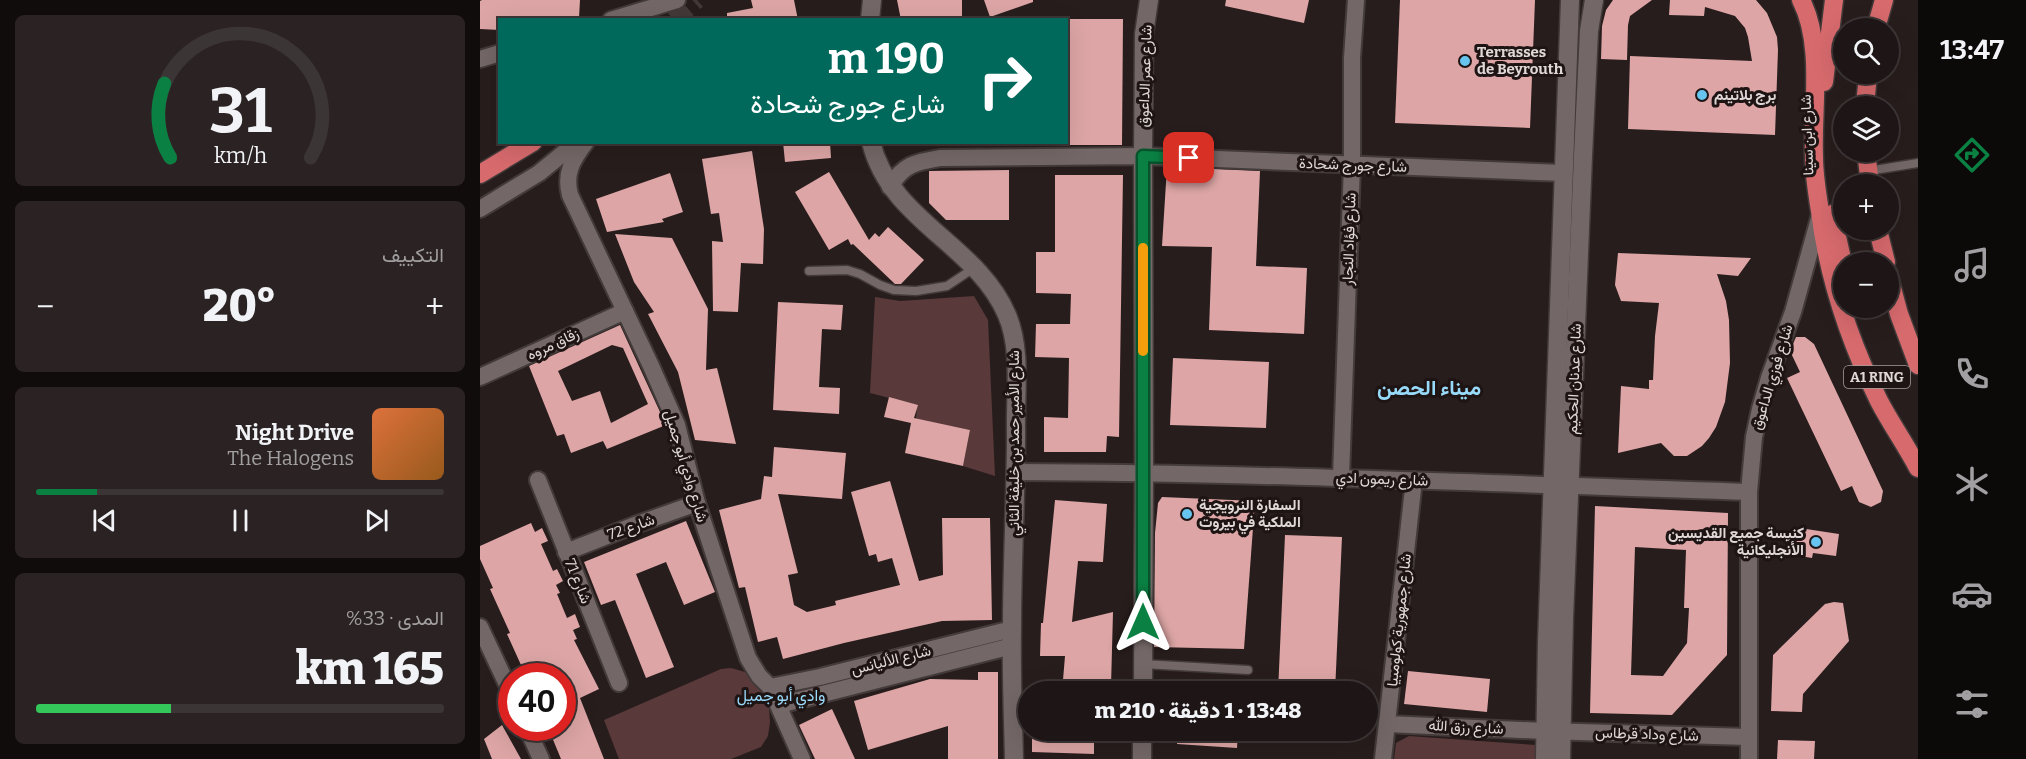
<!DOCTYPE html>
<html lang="ar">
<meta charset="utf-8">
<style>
:root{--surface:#1e1616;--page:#2b2323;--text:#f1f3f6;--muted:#a19fa1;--line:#3c3535;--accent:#0b8043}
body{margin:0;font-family:Bitter,Vazirmatn,serif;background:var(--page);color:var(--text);direction:rtl;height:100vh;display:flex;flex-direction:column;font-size:22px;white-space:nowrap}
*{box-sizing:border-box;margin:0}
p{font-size:20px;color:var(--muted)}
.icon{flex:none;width:33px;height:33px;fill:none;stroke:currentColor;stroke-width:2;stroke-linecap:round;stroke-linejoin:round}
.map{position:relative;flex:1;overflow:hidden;direction:ltr}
.panel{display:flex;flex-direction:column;gap:15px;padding:15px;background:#100c0c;width:480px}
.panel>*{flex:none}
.top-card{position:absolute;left:18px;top:18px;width:570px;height:126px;border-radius:0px;box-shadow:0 6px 24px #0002,0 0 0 2px var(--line);direction:rtl;background:#00695c;color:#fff;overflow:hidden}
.tools{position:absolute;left:1353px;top:18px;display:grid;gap:12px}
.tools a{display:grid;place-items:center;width:66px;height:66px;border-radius:50%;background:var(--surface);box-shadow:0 6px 24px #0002,0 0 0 2px var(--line);font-size:30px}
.speed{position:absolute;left:18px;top:663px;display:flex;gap:12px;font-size:30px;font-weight:700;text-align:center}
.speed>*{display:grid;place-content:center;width:78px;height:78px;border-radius:50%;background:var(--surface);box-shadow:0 6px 24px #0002,0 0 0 2px var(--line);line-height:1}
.speed .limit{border:9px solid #d22;background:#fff;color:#111}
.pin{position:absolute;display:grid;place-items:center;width:51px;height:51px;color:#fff;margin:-26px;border-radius:12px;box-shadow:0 3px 9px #0006}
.me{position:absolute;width:66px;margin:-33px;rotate:0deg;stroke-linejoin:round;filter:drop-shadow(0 0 4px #0008)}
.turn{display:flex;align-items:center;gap:21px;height:126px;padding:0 24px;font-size:27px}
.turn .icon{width:78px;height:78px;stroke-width:2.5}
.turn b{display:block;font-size:42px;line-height:51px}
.big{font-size:45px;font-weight:800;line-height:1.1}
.panel .tile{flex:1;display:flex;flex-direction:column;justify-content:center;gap:9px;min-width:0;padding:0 21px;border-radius:9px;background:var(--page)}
.panel .dial{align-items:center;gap:0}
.dial svg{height:156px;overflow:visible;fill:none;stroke:var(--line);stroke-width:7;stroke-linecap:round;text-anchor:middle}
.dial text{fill:var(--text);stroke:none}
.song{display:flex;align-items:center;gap:18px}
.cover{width:72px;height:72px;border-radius:9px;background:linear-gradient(135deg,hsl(20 70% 55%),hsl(30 70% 35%))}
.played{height:6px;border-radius:3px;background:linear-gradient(90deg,var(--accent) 15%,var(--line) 15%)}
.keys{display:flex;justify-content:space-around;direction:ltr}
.heat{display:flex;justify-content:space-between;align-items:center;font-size:33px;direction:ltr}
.charge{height:9px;border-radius:4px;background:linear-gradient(90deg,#34c759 33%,var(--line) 0)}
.trip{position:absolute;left:538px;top:681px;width:360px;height:60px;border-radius:30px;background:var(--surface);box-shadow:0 6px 24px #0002,0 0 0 2px var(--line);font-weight:800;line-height:60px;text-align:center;direction:rtl}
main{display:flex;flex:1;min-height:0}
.tab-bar{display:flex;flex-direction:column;width:108px;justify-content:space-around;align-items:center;background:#0c0909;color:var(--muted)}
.tab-bar .icon{width:42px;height:42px}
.tab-bar .selected{color:var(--accent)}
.tab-bar b{font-size:27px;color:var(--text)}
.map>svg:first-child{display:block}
</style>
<main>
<nav class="tab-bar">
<b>13:47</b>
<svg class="icon selected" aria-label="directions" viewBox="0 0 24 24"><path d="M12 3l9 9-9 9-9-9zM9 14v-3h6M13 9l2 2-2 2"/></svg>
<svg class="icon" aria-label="music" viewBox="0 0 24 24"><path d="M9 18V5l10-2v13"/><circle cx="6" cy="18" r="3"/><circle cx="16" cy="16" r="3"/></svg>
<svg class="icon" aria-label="phone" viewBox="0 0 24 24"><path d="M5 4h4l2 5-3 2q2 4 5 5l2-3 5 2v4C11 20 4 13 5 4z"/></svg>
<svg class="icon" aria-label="climate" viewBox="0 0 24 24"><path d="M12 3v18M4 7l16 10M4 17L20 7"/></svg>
<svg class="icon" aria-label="car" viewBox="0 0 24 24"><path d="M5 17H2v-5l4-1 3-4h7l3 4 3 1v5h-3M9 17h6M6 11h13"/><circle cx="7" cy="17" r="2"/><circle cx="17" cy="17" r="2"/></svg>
<svg class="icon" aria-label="filters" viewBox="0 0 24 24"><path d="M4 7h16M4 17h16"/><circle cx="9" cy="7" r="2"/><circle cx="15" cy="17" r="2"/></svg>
</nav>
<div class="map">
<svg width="1438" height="759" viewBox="0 0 1438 759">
<rect width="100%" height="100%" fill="#281d1d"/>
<g fill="#593939">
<path d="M 494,296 L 508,320 L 515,476 L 483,466 L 490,430 L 436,419 L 437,405 L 390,393 L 395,297 L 420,301 Z"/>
<path d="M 251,668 L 265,672 L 277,682 L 285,695 L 289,708 L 290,722 L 288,736 L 281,747 L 251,759 L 139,759 L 124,720 L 241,669 Z"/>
<path d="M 929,736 L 1056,745 L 1055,759 L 914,759 L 916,743 Z"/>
</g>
<g fill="#dda5a5" fill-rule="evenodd">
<path d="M 2,0 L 100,0 L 99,18 L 20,20 L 20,30 L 0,29 L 0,1 Z"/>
<path d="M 271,0 L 314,0 L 318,20 L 247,20 L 247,13 L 273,8 Z"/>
<path d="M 417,0 L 482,0 L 482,20 L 421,20 Z"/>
<path d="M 504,0 L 553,0 L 553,2 L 510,17 Z"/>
<path d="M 746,0 L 829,0 L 824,23 L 745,6 Z"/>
<path d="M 920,0 L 1055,0 L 1050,128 L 915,123 Z"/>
<path d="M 1133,0 L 1172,0 L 1150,16 L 1148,25 L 1147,60 L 1121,59 L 1122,26 L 1126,10 Z"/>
<path d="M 1190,0 L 1276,0 L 1287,13 L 1297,37 L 1298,50 L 1295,135 L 1148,129 L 1150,56 L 1272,61 L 1268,37 L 1265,28 L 1255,16 L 1225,7 L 1224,16 L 1189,15 Z"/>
<path d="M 586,19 L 643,19 L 642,145 L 586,145 Z"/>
<path d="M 303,142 L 350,142 L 351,158 L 305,162 Z"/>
<path d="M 272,151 L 284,229 L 283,264 L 261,263 L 258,312 L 233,311 L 232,241 L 243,242 L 239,213 L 231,214 L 222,159 Z"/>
<path d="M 687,167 L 780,171 L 776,266 L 827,268 L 824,334 L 729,330 L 732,247 L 682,246 Z"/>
<path d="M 529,170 L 529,220 L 466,220 L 449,203 L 449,171 Z"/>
<path d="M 349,172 L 389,240 L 395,233 L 399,237 L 408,227 L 444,260 L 421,284 L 415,284 L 373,244 L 371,245 L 368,239 L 349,250 L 315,192 Z"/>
<path d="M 190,173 L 203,212 L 182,219 L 184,222 L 127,232 L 116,199 Z"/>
<path d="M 575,175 L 643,175 L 639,437 L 627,436 L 626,452 L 564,452 L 564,417 L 588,418 L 589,358 L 555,357 L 556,324 L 590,324 L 591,294 L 556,293 L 556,252 L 575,252 Z"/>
<path d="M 135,234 L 192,238 L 228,309 L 226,370 L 237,368 L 256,444 L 215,440 L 198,372 L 168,314 L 174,312 L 154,282 Z"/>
<path d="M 1138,253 L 1271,258 L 1258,276 L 1237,274 L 1246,301 L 1249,320 L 1250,363 L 1245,402 L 1236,427 L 1229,438 L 1222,446 L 1207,456 L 1194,456 L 1181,443 L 1138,453 L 1141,386 L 1169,389 L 1169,380 L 1173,380 L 1175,336 L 1179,303 L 1141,301 L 1135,285 Z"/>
<path d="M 298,302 L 363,305 L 361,330 L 342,329 L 339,387 L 360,388 L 359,414 L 293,410 Z"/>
<path d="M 140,325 L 186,425 L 127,449 L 123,441 L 91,453 L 84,434 L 77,436 L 49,366 ZM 132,345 L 143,348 L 168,404 L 131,423 L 120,391 L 92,401 L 78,371 Z"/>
<path d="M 1316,337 L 1325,337 L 1334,344 L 1403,491 L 1401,502 L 1391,507 L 1379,502 L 1372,486 L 1361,491 L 1307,378 L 1320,372 L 1310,351 Z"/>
<path d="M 693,358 L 789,362 L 786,428 L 690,425 Z"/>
<path d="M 409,397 L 438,405 L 434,418 L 490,430 L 483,466 L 425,453 L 431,423 L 404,417 Z"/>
<path d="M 294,447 L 366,453 L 362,499 L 298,494 L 318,573 L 308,575 L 314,605 L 327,612 L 356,605 L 355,601 L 420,585 L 412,558 L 398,562 L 396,554 L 389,556 L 371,492 L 410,481 L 439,581 L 463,575 L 462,518 L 510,518 L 512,620 L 462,621 L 364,643 L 303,659 L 297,637 L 278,642 L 265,587 L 259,588 L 239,510 L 281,499 L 284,476 L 292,477 Z"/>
<path d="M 682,497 L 775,501 L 764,649 L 674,647 L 675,533 L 678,503 Z"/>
<path d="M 575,500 L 627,504 L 623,562 L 598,561 L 592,622 L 633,612 L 631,686 L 615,685 L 615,692 L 582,692 L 585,656 L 560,656 L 561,623 L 563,623 Z"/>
<path d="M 1115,506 L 1248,513 L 1247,655 L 1192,715 L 1110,713 ZM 1155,547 L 1206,550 L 1204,608 L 1209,608 L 1207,643 L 1183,676 L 1151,675 Z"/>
<path d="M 206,521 L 235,592 L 204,605 L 186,562 L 156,574 L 194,667 L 166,678 L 135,600 L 121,605 L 104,562 Z"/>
<path d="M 51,523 L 55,532 L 62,528 L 68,541 L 61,544 L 73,571 L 77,569 L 83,581 L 76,585 L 80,593 L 77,594 L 87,618 L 95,614 L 100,627 L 93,630 L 97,639 L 94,640 L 119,689 L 100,698 L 124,759 L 81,759 L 69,730 L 82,728 L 82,676 L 46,676 L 27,634 L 30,633 L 10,589 L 13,588 L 0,559 L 0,546 Z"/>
<path d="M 1313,527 L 1359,534 L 1356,556 L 1333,553 L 1332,558 L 1320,556 L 1321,551 L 1315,550 L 1317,542 L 1311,542 Z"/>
<path d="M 805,535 L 862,537 L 855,692 L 798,692 Z"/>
<path d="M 1354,602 L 1363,603 L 1369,641 L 1323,694 L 1322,712 L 1291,711 L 1293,655 L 1345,604 Z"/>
<path d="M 928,671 L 1010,679 L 1007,712 L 924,704 Z"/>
<path d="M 498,672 L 518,672 L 518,759 L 468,759 L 468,726 L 388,750 L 374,701 L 450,679 L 498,680 Z"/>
<path d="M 352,709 L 375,759 L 335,759 L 319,725 Z"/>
<path d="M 22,725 L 41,759 L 12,759 L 4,739 Z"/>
<path d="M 552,730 L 614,730 L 614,754 L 552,752 Z"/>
<path d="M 698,730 L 758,730 L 757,748 L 697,744 Z"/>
<path d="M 1298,740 L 1335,741 L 1334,759 L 1297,759 Z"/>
</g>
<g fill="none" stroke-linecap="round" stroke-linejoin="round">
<path stroke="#443939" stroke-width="18" stroke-dasharray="18 9" stroke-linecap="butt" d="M 194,20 L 217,0"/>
<defs>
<g id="lane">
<path d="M 1388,171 L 1438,163"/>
<path d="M 329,271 L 367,270 L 380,274 L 400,285 L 414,290 L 436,291 L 467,286 L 494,268"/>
<path d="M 663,664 L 768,670"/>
</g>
<g id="street">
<path d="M 131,20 L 197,0"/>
<path d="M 0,59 L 20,53"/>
<path d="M 106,142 C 93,159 84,173 90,195 L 171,366 L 197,425 L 217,503 L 268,658 L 279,676 L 290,687 L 322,759"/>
<path d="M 410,187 C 423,164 436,162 460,158 L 663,156 L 1083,173"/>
<path d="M 0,209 L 59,173 L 97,142"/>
<path d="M 0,377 L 145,311"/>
<path d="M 536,472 C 780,473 1024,484 1269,492"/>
<path d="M 861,477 L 872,165 L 872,58 L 876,0"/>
<path d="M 58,480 L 139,683"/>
<path d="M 86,552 L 155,525 L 217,503"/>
<path d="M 0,627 L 32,695"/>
<path d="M 290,687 L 340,677 L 532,629"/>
<path d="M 299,705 L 532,646"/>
<path d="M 907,724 L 1065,731 L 1269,737"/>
<path d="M 47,728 L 61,759"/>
<path d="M 903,759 L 934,480"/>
<path d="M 1269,759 L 1269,492 L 1274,437 L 1280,409 L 1289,378 L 1313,312 L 1340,215"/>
</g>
<g id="secondary">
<path d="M 390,20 L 392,0"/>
<path d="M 391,142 C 410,221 497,244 527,315 C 542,350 535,394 536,432 C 536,497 532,562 532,627 C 531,671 533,715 534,759"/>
<path d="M 663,692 L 664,473 L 663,156 L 664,34 L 669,0"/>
<path d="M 662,759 L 662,730"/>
<path d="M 1065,759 L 1067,642 L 1090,0"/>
<path d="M 1081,759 L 1084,618 L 1103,156 L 1109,31 L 1114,0"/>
</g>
<g id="highway">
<path d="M 1321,0 C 1344,45 1332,108 1334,157 C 1334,175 1337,193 1340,211 C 1348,277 1370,342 1399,401 C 1411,424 1426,445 1438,468"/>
<path d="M 1396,28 L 1404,0"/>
<path d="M 1344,82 L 1354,0"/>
<path d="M 1385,106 L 1388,74"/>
<path d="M 1386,152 L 1390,184"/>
<path d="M 0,174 L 53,142"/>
<path d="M 1352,214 L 1364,268"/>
<path d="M 1398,230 L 1406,262"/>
<path d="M 1408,273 L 1419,314 L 1438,365"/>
</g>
</defs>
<use href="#lane" stroke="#433a3a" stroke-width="11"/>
<use href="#street" stroke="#433a3a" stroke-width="20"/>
<use href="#secondary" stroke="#433a3a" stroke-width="21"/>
<use href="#highway" stroke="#433a3a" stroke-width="21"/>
<use href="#lane" stroke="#746767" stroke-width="8"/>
<use href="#street" stroke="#746767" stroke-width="16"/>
<use href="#secondary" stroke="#746767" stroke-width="18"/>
<use href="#highway" stroke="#d76a6d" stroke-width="18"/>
</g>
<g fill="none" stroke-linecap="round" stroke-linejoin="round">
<defs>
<path id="route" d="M 663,622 L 663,156 L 709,158"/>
</defs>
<use href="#route" stroke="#07532c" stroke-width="15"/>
<use href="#route" stroke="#0b8043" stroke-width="10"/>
<path stroke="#f59e0b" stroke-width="10" d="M 663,248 L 663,351"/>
</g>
<g fill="#66c4ef" stroke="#1f1414" stroke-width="2">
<circle cx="985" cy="61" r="6"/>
<circle cx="1222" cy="95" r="6"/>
<circle cx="707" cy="514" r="6"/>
<circle cx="1336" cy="542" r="6"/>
</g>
<g text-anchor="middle" stroke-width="6" stroke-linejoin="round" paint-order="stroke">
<rect fill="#1f1414" stroke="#a69d9d" stroke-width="1.5" x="1364" y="366" width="66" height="22" rx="4.5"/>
<g font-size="14" font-weight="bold" fill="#e0d8d8">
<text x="1397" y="382">A1 RING</text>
</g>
<g font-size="15" font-weight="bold" fill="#e0d8d8" stroke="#1f1414" text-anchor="start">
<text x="997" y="57">Terrasses<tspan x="997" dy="17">de Beyrouth</tspan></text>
<text x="1234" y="100">برج بلاتينم</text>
<text x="719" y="510">السفارة النرويجية<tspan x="719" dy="17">الملكية في بيروت</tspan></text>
<text x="1324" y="538" text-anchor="end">كنيسة جميع القديسين<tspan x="1324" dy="17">الأنجليكانية</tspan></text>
</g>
<g font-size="15" fill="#e0d8d8" stroke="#1f1414">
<text transform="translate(665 76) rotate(-88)" y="5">شارع عمر الداعوق</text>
<text transform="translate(1327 135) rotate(-92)" y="5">شارع ابن سينا</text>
<text transform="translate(873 165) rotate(2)" y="5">شارع جورج شحادة</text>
<text transform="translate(869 239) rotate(-88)" y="5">شارع فؤاد النجار</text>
<text transform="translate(73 344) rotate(-25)" y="5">زقاق مروه</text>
<text transform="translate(1292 377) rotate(-73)" y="5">شارع فوزي الداعوق</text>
<text transform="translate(1094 379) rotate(-88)" y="5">شارع عدنان الحكيم</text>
<text transform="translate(534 443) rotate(-90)" y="5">شارع الأمير حمد بن خليفة الثاني</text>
<text transform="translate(206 466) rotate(73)" y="5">شارع وادي أبو جميل</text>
<text transform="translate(902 479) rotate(2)" y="5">شارع ريمون ادي</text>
<text transform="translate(151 527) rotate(-20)" y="5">شارع 72</text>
<text transform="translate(98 581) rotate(68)" y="5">شارع 71</text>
<text transform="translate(919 620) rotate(-84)" y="5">شارع جمهورية كولومبيا</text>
<text transform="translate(411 660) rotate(-14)" y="5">شارع الأليانس</text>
<text transform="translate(986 727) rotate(3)" y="5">شارع رزق الله</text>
<text transform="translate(1167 734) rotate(2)" y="5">شارع وداد قرطاس</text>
</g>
<g font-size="16" fill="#98dafa" stroke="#1f1414">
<text x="301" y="701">وادي أبو جميل</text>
</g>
<g font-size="21" font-weight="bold" fill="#98dafa" stroke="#1f1414">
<text x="949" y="395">ميناء الحصن</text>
</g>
</g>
</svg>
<div class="tools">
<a><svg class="icon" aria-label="search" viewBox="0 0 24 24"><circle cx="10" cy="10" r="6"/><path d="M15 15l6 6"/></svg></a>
<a><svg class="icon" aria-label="layers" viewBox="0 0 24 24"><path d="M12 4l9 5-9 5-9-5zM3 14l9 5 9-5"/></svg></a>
<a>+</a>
<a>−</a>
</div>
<div class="speed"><div class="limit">40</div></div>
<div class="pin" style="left:709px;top:158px;background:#d93025"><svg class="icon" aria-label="arrive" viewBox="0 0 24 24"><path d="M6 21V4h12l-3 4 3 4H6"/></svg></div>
<svg class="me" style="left:663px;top:622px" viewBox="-20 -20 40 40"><path d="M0-17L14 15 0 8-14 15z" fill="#0b8043" stroke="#fff" stroke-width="4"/></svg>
<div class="trip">13:48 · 1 دقيقة · 210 m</div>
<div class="top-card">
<div class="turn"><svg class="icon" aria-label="right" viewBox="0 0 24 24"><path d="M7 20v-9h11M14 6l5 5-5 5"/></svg><div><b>190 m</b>شارع جورج شحادة</div></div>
</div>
</div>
<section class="panel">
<div class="tile dial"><svg viewBox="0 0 100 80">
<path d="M14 69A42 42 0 1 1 86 69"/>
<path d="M14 69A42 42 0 0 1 11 31" stroke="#0b8043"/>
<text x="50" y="56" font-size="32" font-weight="700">31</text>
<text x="50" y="72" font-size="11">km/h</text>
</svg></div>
<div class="tile"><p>التكييف</p>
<div class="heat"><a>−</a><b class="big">20°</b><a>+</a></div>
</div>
<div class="tile">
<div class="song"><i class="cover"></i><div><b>Night Drive</b><p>The Halogens</p></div></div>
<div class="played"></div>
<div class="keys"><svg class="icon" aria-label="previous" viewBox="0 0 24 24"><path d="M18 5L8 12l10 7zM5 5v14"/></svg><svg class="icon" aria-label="pause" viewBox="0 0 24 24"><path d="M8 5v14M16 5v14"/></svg><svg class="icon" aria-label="next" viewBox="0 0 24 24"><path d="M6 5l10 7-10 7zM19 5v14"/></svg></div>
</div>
<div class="tile"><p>المدى · 33%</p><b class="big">165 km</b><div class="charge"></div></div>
</section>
</main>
